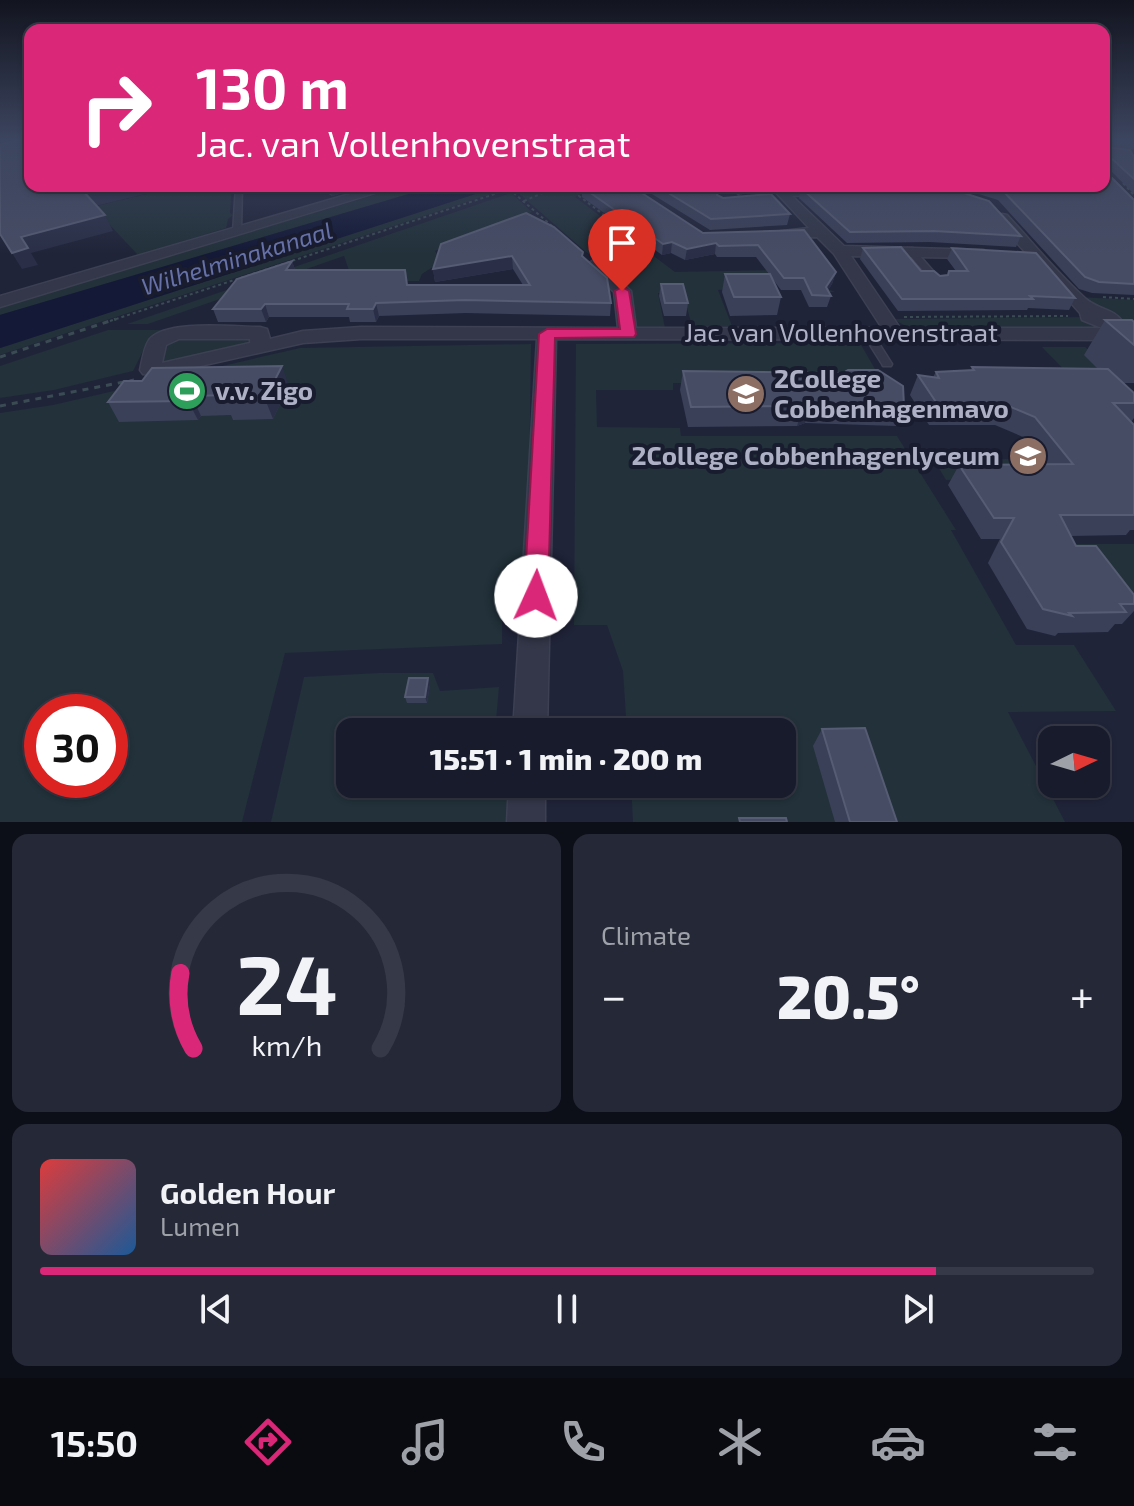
<!DOCTYPE html>
<meta charset="utf-8">
<style>
:root{--surface:#181b2b;--page:#252837;--text:#f1f3f6;--muted:#9fa1a9;--line:#363947;--accent:#db2777}
body{margin:0;font-family:"Exo 2",sans-serif;background:var(--page);color:var(--text);height:100vh;display:flex;flex-direction:column;font-size:30px;white-space:nowrap}
*{box-sizing:border-box;margin:0}
p{font-size:26px;color:var(--muted)}
.icon{flex:none;width:44px;height:44px;fill:none;stroke:currentColor;stroke-width:2;stroke-linecap:round;stroke-linejoin:round}
.map{position:relative;height:822px;overflow:hidden}
.panel{display:flex;flex-direction:column;gap:12px;padding:12px;background:#0d0f18;flex:1}
.panel>*{flex:none}
.top-card{position:absolute;left:24px;top:24px;width:1086px;height:168px;border-radius:16px;box-shadow:0 2px 6px #0004,0 0 0 2px var(--line);background:#db2777;color:#fff;overflow:hidden}
.needle{width:52px;rotate:85deg}
.buttons{position:absolute;left:1038px;top:726px;display:grid;gap:16px}
.buttons a{display:grid;place-items:center;width:72px;height:72px;border-radius:16px;background:var(--surface);box-shadow:0 2px 6px #0004,0 0 0 2px var(--line);font-size:40px}
.speed{position:absolute;left:24px;top:694px;display:flex;gap:16px;font-size:40px;font-weight:700;text-align:center}
.speed>*{display:grid;place-content:center;width:104px;height:104px;border-radius:50%;background:var(--surface);box-shadow:0 2px 6px #0004,0 0 0 2px var(--line);line-height:1}
.speed .limit{border:12px solid #d22;background:#fff;color:#111}
.pin{position:absolute;display:grid;place-items:center;width:68px;height:68px;color:#fff;margin:-82px -34px;border-radius:50% 50% 50% 0;rotate:-45deg;box-shadow:0 0 8px #0007}
.pin .icon{rotate:45deg}
.me{position:absolute;width:88px;margin:-44px;rotate:2deg;stroke-linejoin:round;filter:drop-shadow(0 0 6px #0008)}
.turn{display:flex;align-items:center;gap:28px;height:168px;padding:0 40px;font-size:36px}
.turn .icon{width:104px;height:104px;stroke-width:2.5}
.turn b{display:block;font-size:56px;line-height:68px}
.big{font-size:60px;font-weight:800;line-height:1.1}
.panel .widget{flex:1;display:flex;flex-direction:column;justify-content:center;gap:12px;min-width:0;padding:0 28px;border-radius:16px;background:var(--page)}
.panel .dial{align-items:center;gap:0}
.dial svg{height:208px;overflow:visible;fill:none;stroke:var(--line);stroke-width:7;stroke-linecap:round;text-anchor:middle}
.dial text{fill:var(--text);stroke:none}
.song{display:flex;align-items:center;gap:24px}
.cover{width:96px;height:96px;border-radius:12px;background:linear-gradient(135deg,hsl(0 70% 55%),hsl(210 70% 35%))}
.played{height:8px;border-radius:4px;background:linear-gradient(90deg,var(--accent) 85%,var(--line) 85%)}
.keys{display:flex;justify-content:space-around;direction:ltr}
.heat{display:flex;justify-content:space-between;align-items:center;font-size:44px;direction:ltr}
.panel .tiles{flex:1;display:grid;gap:12px;grid-template-columns:1fr 1fr}
.widget:last-child{grid-column:span 2}
.trip{position:absolute;left:336px;top:718px;width:460px;height:80px;border-radius:16px;background:var(--surface);box-shadow:0 2px 6px #0004,0 0 0 2px var(--line);font-weight:800;line-height:80px;text-align:center}
.dock{display:flex;height:128px;justify-content:space-around;align-items:center;background:#0a0b11;color:var(--muted)}
.dock .icon{width:56px;height:56px}
.dock .current{color:var(--accent)}
.dock b{font-size:36px;color:var(--text)}
.map>svg:first-child{display:block}
</style>
<div class="map">
<svg width="1134" height="822" viewBox="0 0 1134 822">
<rect width="100%" height="100%" fill="#202439"/>
<g fill="#22313a" fill-rule="evenodd">
<path d="M 179,186 L 232,186 L 230,213 L 233,215 L 228,219 L 226,228 L 138,255 L 93,207 Z"/>
<path d="M 405,186 L 435,186 L 0,315 L 0,306 Z"/>
<path d="M 500,186 L 515,186 L 0,355 L 0,348 Z"/>
<path d="M 531,186 L 597,186 L 575,197 L 675,272 L 780,270 L 835,292 L 817,292 L 787,279 L 769,279 L 751,289 L 718,290 L 732,326 L 692,326 L 683,293 L 658,293 L 665,328 L 635,327 L 631,291 L 516,191 Z"/>
<path d="M 511,193 L 532,212 L 435,251 L 442,261 L 422,274 L 419,281 L 353,282 L 344,256 L 148,324 L 127,324 Z"/>
<path d="M 1079,297 L 1134,300 L 1134,329 Z"/>
<path d="M 1087,317 L 1104,328 L 911,329 L 893,319 Z"/>
<path d="M 108,330 L 161,330 L 146,345 L 133,371 L 54,390 L 0,398 L 0,366 Z"/>
<path d="M 247,335 L 253,343 L 157,364 L 160,348 L 182,336 Z"/>
<path d="M 860,343 L 883,383 L 673,383 L 673,390 L 596,390 L 597,427 L 680,428 L 681,436 L 897,436 L 956,530 L 951,530 L 1016,645 L 1074,645 L 1116,711 L 1008,712 L 1065,822 L 633,822 L 631,784 L 782,784 L 782,732 L 627,732 L 623,671 L 607,625 L 574,625 L 576,344 Z"/>
<path d="M 531,344 L 528,570 L 525,584 L 502,619 L 502,644 L 285,653 L 242,822 L 0,822 L 0,413 L 53,405 L 300,348 ZM 42,712 L 110,712 L 110,780 L 42,780 Z"/>
<path d="M 1042,347 L 1085,347 L 1112,372 L 1077,383 Z"/>
<path d="M 1012,459 L 1021,473 L 1001,479 L 946,480 L 934,460 Z"/>
<path d="M 1069,544 L 1134,544 L 1134,601 Z"/>
<path d="M 379,673 L 433,673 L 440,691 L 499,687 L 495,732 L 350,732 L 350,784 L 521,784 L 518,822 L 271,822 L 304,677 Z"/>
</g>
<path fill="#131937" d="M 436,186 L 500,186 L 0,348 L 0,315 Z"/>
<g fill="none" stroke-linecap="round" stroke-linejoin="round">
<defs>
<g id="lane">
<path d="M 236,186 L 242,186 L 241,232 L 237,234 L 233,232 Z"/>
<path d="M 907,248 L 913,248 L 941,280 L 941,284 L 935,284 L 907,252 Z"/>
<path d="M 868,331 L 873,334 L 892,364 L 891,366 L 883,366 L 882,364 L 863,334 Z"/>
</g>
<g id="street">
<path d="M 377,186 L 398,186 L 0,307 L 0,296 Z"/>
<path d="M 770,186 L 833,187 L 835,190 L 828,194 L 792,196 L 844,246 L 984,250 L 986,253 L 978,258 L 851,256 L 900,328 L 1102,328 L 1082,320 L 1080,313 L 997,221 L 995,218 L 1002,214 L 1007,215 C 1033,243 1058,274 1086,299 C 1099,310 1113,308 1123,322 L 1121,326 L 1111,328 L 1134,328 L 1134,340 L 556,339 L 547,732 L 513,732 L 537,339 L 361,339 L 303,343 L 156,376 L 143,374 L 140,370 C 142,361 144,347 149,340 C 165,319 235,327 260,327 L 267,329 L 270,339 L 303,331 L 361,327 L 618,328 L 614,292 L 586,265 L 594,260 L 600,262 L 631,291 L 636,328 L 882,328 L 834,254 L 817,237 L 774,238 L 774,232 L 809,228 ZM 179,339 L 250,339 L 250,343 L 162,363 L 166,345 Z"/>
<path d="M 918,186 L 960,188 L 969,196 C 961,203 939,204 931,197 L 941,193 Z"/>
<path d="M 509,784 L 545,784 L 545,822 L 507,822 Z"/>
</g>
<path id="secondary" d="M 1104,139 L 1134,139 L 1134,148 L 1104,144 Z"/>
</defs>
<use href="#lane" stroke="#3d4053" stroke-width="3"/>
<use href="#street" stroke="#3d4053" stroke-width="3"/>
<use href="#secondary" stroke="#3d4053" stroke-width="3"/>
<g stroke="#3a4b53" stroke-width="2" stroke-dasharray="3 3" stroke-linecap="butt">
<path d="M 1123,183 L 1134,195"/>
<path d="M 509,189 L 552,226"/>
<path d="M 585,193 L 579,196 L 629,234"/>
<path d="M 524,201 L 559,186"/>
<path d="M 1103,297 L 1134,299"/>
<path d="M 904,317 L 1068,316"/>
<path d="M 110,321 L 519,186"/>
</g>
<g stroke="#3a4b53" stroke-width="3" stroke-dasharray="6 6" stroke-linecap="butt">
<path d="M 0,357 L 116,319"/>
<path d="M 0,406 L 134,380"/>
</g>
<use href="#lane" fill="#333749" fill-rule="evenodd"/>
<use href="#street" fill="#333749" fill-rule="evenodd"/>
<use href="#secondary" fill="#41455d" fill-rule="evenodd"/>
</g>
<g fill="#3a4058">
<path d="M 1104,147 L 1134,157 L 1134,194 L 1107,167 L 1107,173 L 1134,200 L 1134,295 L 1092,293 L 1079,289 L 998,200 L 969,191 L 965,186 L 1104,186 Z"/>
<path d="M 315,186 L 367,186 L 332,196 Z"/>
<path d="M 639,186 L 685,186 L 695,192 L 718,191 L 718,195 L 723,198 L 739,197 L 729,186 L 746,186 L 740,197 L 790,214 L 787,225 L 710,230 Z"/>
<path d="M 582,187 L 703,233 L 804,230 L 836,272 L 832,284 L 828,290 L 831,296 L 827,307 L 809,307 L 801,290 L 781,290 L 772,278 L 781,297 L 777,315 L 730,316 L 722,292 L 725,274 L 769,274 L 756,257 L 717,257 L 715,254 L 685,260 L 671,253 L 662,255 L 582,197 Z"/>
<path d="M 801,188 L 1021,236 L 1016,247 L 930,242 L 847,243 L 799,198 Z"/>
<path d="M 441,244 L 583,252 L 583,257 L 611,303 L 610,316 L 466,313 L 379,316 L 376,322 L 350,322 L 349,317 L 269,317 L 266,322 L 218,322 L 213,309 L 292,261 L 295,270 L 408,285 L 523,285 L 513,269 L 435,282 L 433,269 Z"/>
<path d="M 863,248 L 921,271 L 940,276 L 947,275 L 956,271 L 947,259 L 952,248 L 1075,298 L 1069,310 L 1028,308 L 1027,310 L 898,311 L 860,259 Z"/>
<path d="M 661,284 L 688,303 L 686,316 L 664,316 L 659,296 Z"/>
<path d="M 1105,320 L 1134,322 L 1134,383 L 1123,383 L 1134,393 L 1134,418 L 1131,422 L 1134,425 L 1134,530 L 1130,530 L 1126,535 L 1070,536 L 1076,546 L 1134,595 L 1134,611 L 1122,624 L 1115,624 L 1108,632 L 1058,633 L 1055,636 L 1027,629 L 988,563 L 1000,539 L 981,539 L 948,485 L 959,465 L 1044,464 L 1023,437 L 995,425 L 929,425 L 910,395 L 918,375 L 933,377 L 936,372 L 971,370 L 972,367 L 1098,369 L 1084,355 Z"/>
<path d="M 683,371 L 904,406 L 896,426 L 805,423 L 797,426 L 688,427 L 680,390 Z"/>
<path d="M 289,386 L 273,419 L 233,420 L 231,415 L 201,416 L 198,420 L 119,422 L 108,402 Z"/>
<path d="M 430,685 L 427,703 L 407,703 L 405,697 Z"/>
<path d="M 822,729 L 897,822 L 835,822 L 813,746 Z"/>
</g>
<g fill="#2a2f47">
<path d="M 0,139 L 26,139 L 0,145 Z"/>
<path d="M 112,186 L 178,186 L 91,207 L 84,192 Z"/>
<path d="M 329,186 L 367,186 L 332,196 Z"/>
<path d="M 742,186 L 746,186 L 739,198 L 741,188 Z"/>
<path d="M 105,215 L 113,231 L 31,253 L 38,265 L 22,269 L 12,253 L 21,237 Z"/>
<path d="M 672,242 L 671,253 L 662,255 L 663,244 Z"/>
<path d="M 716,243 L 715,254 L 685,260 L 687,249 Z"/>
<path d="M 512,256 L 513,269 L 435,282 L 433,269 Z"/>
<path d="M 292,261 L 296,273 L 286,270 Z"/>
<path d="M 836,272 L 832,284 L 825,295 L 826,287 Z"/>
<path d="M 376,303 L 379,316 L 376,322 L 373,309 Z"/>
<path d="M 265,304 L 269,317 L 266,322 L 261,309 Z"/>
<path d="M 282,366 L 289,386 L 273,419 L 265,399 Z"/>
<path d="M 192,396 L 201,416 L 198,420 L 188,401 Z"/>
<path d="M 811,403 L 805,423 L 797,426 L 803,406 Z"/>
<path d="M 428,678 L 430,685 L 427,703 L 425,697 Z"/>
</g>
<g fill="#464c64" stroke="#565c73" stroke-width="2">
<path d="M 21,139 L 30,139 L 30,186 L 85,186 L 88,188 L 96,188 L 96,186 L 112,186 L 84,192 L 105,215 L 21,237 L 28,248 L 12,253 L 0,234 L 0,145 Z"/>
<path d="M 1104,147 L 1130,150 L 1134,157 L 1134,179 L 1111,158 L 1107,158 L 1107,173 L 1134,200 L 1134,284 L 1099,282 L 1085,277 L 1002,190 L 989,186 L 1104,186 Z"/>
<path d="M 584,186 L 631,186 L 703,233 L 804,230 L 836,272 L 826,287 L 831,296 L 812,295 L 804,278 L 784,278 L 758,245 L 719,246 L 716,243 L 687,249 L 672,242 L 663,244 L 582,187 Z"/>
<path d="M 657,186 L 685,186 L 695,192 L 718,191 L 717,195 L 723,198 L 771,194 L 790,214 L 711,219 Z"/>
<path d="M 801,188 L 964,193 L 989,201 L 1021,236 L 934,231 L 850,232 Z"/>
<path d="M 526,213 L 554,227 L 583,252 L 582,256 L 607,278 L 611,303 L 465,300 L 376,303 L 373,309 L 347,309 L 349,304 L 265,304 L 261,309 L 213,309 L 237,279 L 292,261 L 286,270 L 405,270 L 407,285 L 530,285 L 512,256 L 433,269 L 441,244 Z"/>
<path d="M 901,247 L 921,271 L 934,271 L 940,276 L 948,275 L 949,271 L 968,271 L 952,248 L 1036,253 L 1075,298 L 1030,296 L 1033,299 L 902,299 L 863,248 Z"/>
<path d="M 725,274 L 770,274 L 781,297 L 734,297 Z"/>
<path d="M 661,284 L 683,284 L 688,303 L 665,303 Z"/>
<path d="M 1105,320 L 1132,320 L 1134,322 L 1134,345 Z"/>
<path d="M 282,366 L 265,399 L 224,400 L 227,395 L 192,396 L 188,401 L 108,402 L 124,381 L 142,381 L 152,368 Z"/>
<path d="M 972,367 L 1108,369 L 1134,393 L 1134,403 L 1113,403 L 1134,425 L 1134,515 L 1060,515 L 1076,546 L 1096,546 L 1134,595 L 1134,604 L 1120,604 L 1126,612 L 1069,613 L 1072,616 L 1043,609 L 1001,542 L 1014,518 L 994,518 L 959,465 L 1073,464 L 1035,417 L 1006,405 L 938,405 L 918,375 L 939,378 L 936,372 L 974,370 Z"/>
<path d="M 848,370 L 878,370 L 903,386 L 904,406 L 811,403 L 803,406 L 691,407 L 683,371 L 843,373 Z"/>
<path d="M 409,678 L 428,678 L 425,697 L 405,697 Z"/>
<path d="M 865,728 L 897,822 L 850,822 L 822,729 Z"/>
<path d="M 739,818 L 786,818 L 787,822 L 740,822 Z"/>
</g>
<linearGradient id="sky" x2="0" y2="1"><stop stop-color="#12141f"/><stop offset="0.55" stop-color="#3c455f"/><stop offset="1" stop-color="#3c455f" stop-opacity="0"/></linearGradient>
<rect width="1134" height="254" fill="url(#sky)"/>
<path fill="#db2777" stroke="#8e194d" stroke-width="2" d="M 622,287 L 629,291 L 636,334 L 634,337 L 555,338 L 548,596 L 544,603 L 536,606 L 527,603 L 524,596 L 539,334 L 547,329 L 620,329 L 615,291 Z"/>
<defs>
<symbol id="stadium-disc" viewBox="-11 -11 22 22"><circle r="9.5" fill="#2e9e5b" stroke="#191c2e"/><path d="M0-5a6.5 5 0 1 0 0 10a6.5 5 0 1 0 0-10ZM-3.5-1.8h7v3.6h-7Z" fill="#fff"/></symbol>
<symbol id="school-disc" viewBox="-11 -11 22 22"><circle r="9.5" fill="#8d6e63" stroke="#191c2e"/><path d="M0-5L7-2L0 1L-7-2ZM-4 1L0 2.5L4 1V4Q0 6-4 4Z" fill="#fff"/></symbol>
</defs>
<g fill-rule="evenodd">
<use href="#stadium-disc" x="165" y="369" width="44" height="44"/>
<use href="#school-disc" x="724" y="372" width="44" height="44"/>
<use href="#school-disc" x="1006" y="434" width="44" height="44"/>
</g>
<g text-anchor="middle" stroke-width="8" stroke-linejoin="round" paint-order="stroke">
<g font-size="24" font-style="italic" fill="#6571a7" stroke="#191c2e">
<text transform="translate(237 259) rotate(-17)" y="8">Wilhelminakanaal</text>
</g>
<g font-size="26" fill="#aeb1c6" stroke="#191c2e">
<text x="841" y="342">Jac. van Vollenhovenstraat</text>
</g>
<g font-size="26" font-weight="bold" fill="#aeb1c6" stroke="#191c2e" text-anchor="start">
<text x="774" y="388">2College<tspan x="774" dy="30">Cobbenhagenmavo</tspan></text>
<text x="215" y="400">v.v. Zigo</text>
<text x="1000" y="465" text-anchor="end">2College Cobbenhagenlyceum</text>
</g>
</g>
</svg>
<div class="buttons">
<a><svg class="needle" viewBox="-14 -14 28 28"><path d="M0-13l5 13h-10z" fill="#e53935"/><path d="M0 13l5-13h-10z" fill="#9fa1a9"/></svg></a>
</div>
<div class="speed"><div class="limit">30</div></div>
<div class="pin" style="left:622px;top:291px;background:#d93025"><svg class="icon" aria-label="arrive" viewBox="0 0 24 24"><path d="M6 21V4h12l-3 4 3 4H6"/></svg></div>
<svg class="me" style="left:536px;top:596px" viewBox="-20 -20 40 40"><circle r="19" fill="#fff"/><path d="M0-13L10 11 0 6-10 11z" fill="#db2777"/></svg>
<div class="trip">15:51 · 1 min · 200 m</div>
<div class="top-card">
<div class="turn"><svg class="icon" aria-label="right" viewBox="0 0 24 24"><path d="M7 20v-9h11M14 6l5 5-5 5"/></svg><div><b>130 m</b>Jac. van Vollenhovenstraat</div></div>
</div>
</div>
<section class="panel">
<div class="tiles">
<div class="widget dial"><svg viewBox="0 0 100 80">
<path d="M14 69A42 42 0 1 1 86 69"/>
<path d="M14 69A42 42 0 0 1 9 40" stroke="#db2777"/>
<text x="50" y="56" font-size="32" font-weight="700">24</text>
<text x="50" y="72" font-size="11">km/h</text>
</svg></div>
<div class="widget"><p>Climate</p>
<div class="heat"><a>−</a><b class="big">20.5°</b><a>+</a></div>
</div>
<div class="widget">
<div class="song"><i class="cover"></i><div><b>Golden Hour</b><p>Lumen</p></div></div>
<div class="played"></div>
<div class="keys"><svg class="icon" aria-label="previous" viewBox="0 0 24 24"><path d="M18 5L8 12l10 7zM5 5v14"/></svg><svg class="icon" aria-label="pause" viewBox="0 0 24 24"><path d="M8 5v14M16 5v14"/></svg><svg class="icon" aria-label="next" viewBox="0 0 24 24"><path d="M6 5l10 7-10 7zM19 5v14"/></svg></div>
</div>
</div>
</section>
<nav class="dock">
<b>15:50</b>
<svg class="icon current" aria-label="directions" viewBox="0 0 24 24"><path d="M12 3l9 9-9 9-9-9zM9 14v-3h6M13 9l2 2-2 2"/></svg>
<svg class="icon" aria-label="music" viewBox="0 0 24 24"><path d="M9 18V5l10-2v13"/><circle cx="6" cy="18" r="3"/><circle cx="16" cy="16" r="3"/></svg>
<svg class="icon" aria-label="phone" viewBox="0 0 24 24"><path d="M5 4h4l2 5-3 2q2 4 5 5l2-3 5 2v4C11 20 4 13 5 4z"/></svg>
<svg class="icon" aria-label="climate" viewBox="0 0 24 24"><path d="M12 3v18M4 7l16 10M4 17L20 7"/></svg>
<svg class="icon" aria-label="car" viewBox="0 0 24 24"><path d="M5 17H2v-5l4-1 3-4h7l3 4 3 1v5h-3M9 17h6M6 11h13"/><circle cx="7" cy="17" r="2"/><circle cx="17" cy="17" r="2"/></svg>
<svg class="icon" aria-label="filters" viewBox="0 0 24 24"><path d="M4 7h16M4 17h16"/><circle cx="9" cy="7" r="2"/><circle cx="15" cy="17" r="2"/></svg>
</nav>
